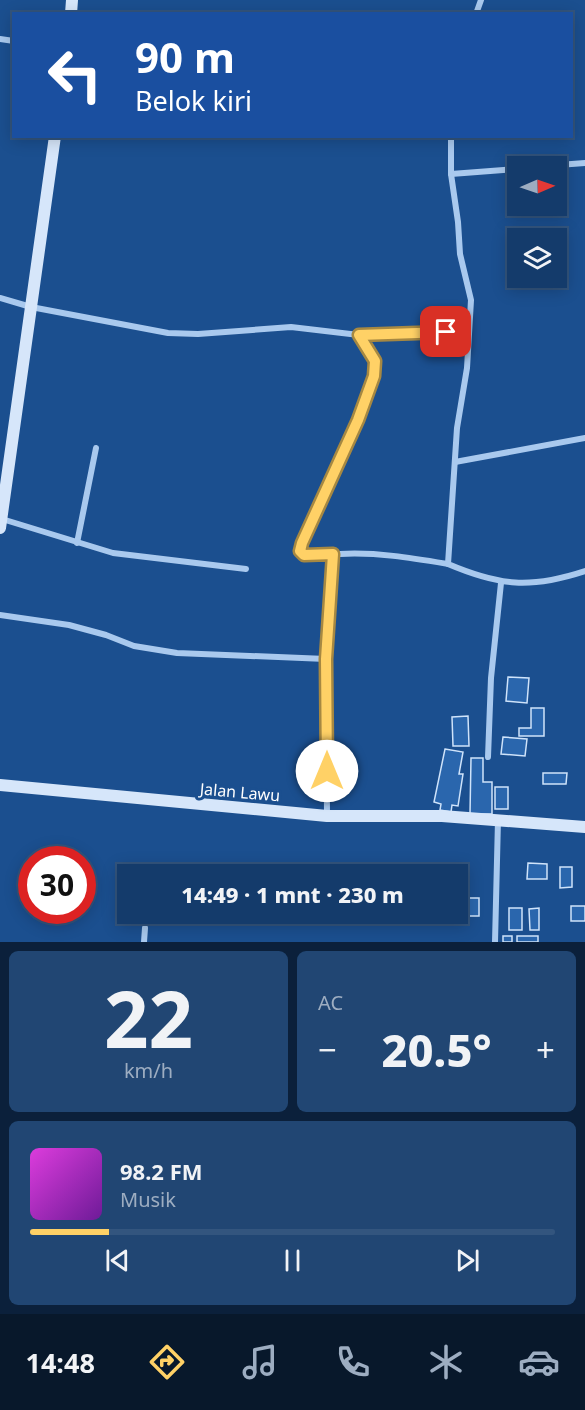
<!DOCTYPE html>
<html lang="id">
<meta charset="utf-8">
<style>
:root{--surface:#143b6b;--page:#214673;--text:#f1f3f6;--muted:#9dadc1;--line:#33557e;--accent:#ffd166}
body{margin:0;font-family:"Noto Sans",sans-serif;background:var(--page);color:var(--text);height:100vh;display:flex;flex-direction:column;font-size:22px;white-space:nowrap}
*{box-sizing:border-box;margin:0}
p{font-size:20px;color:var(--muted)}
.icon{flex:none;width:33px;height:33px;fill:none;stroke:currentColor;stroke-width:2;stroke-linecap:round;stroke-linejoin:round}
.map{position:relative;height:942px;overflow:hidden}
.panel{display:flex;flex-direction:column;gap:9px;padding:9px;background:#0b203b;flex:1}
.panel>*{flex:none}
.hud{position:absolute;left:12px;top:12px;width:561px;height:126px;border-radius:0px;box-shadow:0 3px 15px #0003,0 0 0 2px var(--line);background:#1a4fa0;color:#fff;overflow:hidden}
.needle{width:39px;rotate:88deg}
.buttons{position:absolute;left:507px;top:156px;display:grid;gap:12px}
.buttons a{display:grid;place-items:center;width:60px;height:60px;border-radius:0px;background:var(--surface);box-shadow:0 3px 15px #0003,0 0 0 2px var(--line);font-size:30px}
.speed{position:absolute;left:18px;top:846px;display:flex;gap:12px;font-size:30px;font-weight:700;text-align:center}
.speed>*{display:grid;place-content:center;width:78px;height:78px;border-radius:50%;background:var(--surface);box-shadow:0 3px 15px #0003,0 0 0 2px var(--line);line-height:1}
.speed .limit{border:9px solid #d22;background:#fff;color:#111}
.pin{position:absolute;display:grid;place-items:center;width:51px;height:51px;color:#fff;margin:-26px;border-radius:12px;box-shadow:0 3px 9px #0006}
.me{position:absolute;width:66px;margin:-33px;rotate:0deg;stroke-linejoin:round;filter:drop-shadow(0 0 4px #0008)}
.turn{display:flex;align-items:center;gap:21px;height:126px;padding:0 24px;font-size:27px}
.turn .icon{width:78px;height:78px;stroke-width:2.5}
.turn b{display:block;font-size:42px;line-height:51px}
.big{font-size:45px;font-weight:800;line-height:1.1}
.panel .card{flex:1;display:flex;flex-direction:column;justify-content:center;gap:9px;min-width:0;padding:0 21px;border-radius:9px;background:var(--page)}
.panel .dial{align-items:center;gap:0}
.dial b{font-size:78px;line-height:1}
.song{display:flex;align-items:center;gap:18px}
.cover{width:72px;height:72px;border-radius:9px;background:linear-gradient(135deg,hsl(300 70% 55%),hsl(280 70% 35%))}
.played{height:6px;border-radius:3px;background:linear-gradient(90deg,var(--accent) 15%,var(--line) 15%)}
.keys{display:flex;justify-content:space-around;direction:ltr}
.heat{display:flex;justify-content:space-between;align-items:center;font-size:33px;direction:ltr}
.panel .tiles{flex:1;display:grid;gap:9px;grid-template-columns:1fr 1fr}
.card:last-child{grid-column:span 2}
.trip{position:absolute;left:117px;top:864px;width:351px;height:60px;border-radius:0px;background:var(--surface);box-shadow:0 3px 15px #0003,0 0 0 2px var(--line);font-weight:800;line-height:60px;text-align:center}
.tab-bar{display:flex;height:96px;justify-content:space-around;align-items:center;background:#08182b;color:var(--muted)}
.tab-bar .icon{width:42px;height:42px}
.tab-bar .selected{color:var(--accent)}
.tab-bar b{font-size:27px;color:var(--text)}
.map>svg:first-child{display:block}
</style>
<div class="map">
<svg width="585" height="942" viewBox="0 0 585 942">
<rect width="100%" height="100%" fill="#1b4f8f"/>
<g fill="#2a66ad" stroke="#cfe3fa" stroke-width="1.5">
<path d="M 508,677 L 529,678 L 527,703 L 506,701 Z"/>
<path d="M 531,708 L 544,708 L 544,736 L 519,736 L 519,728 L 531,728 Z"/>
<path d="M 468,716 L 469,746 L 453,746 L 452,717 Z"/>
<path d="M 503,737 L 527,739 L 525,756 L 501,754 Z"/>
<path d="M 445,749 L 463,752 L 459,774 L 463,774 L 458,806 L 452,805 L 451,812 L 440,810 L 441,804 L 434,802 Z"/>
<path d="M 471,758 L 483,758 L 483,782 L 492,782 L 492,814 L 470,814 Z"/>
<path d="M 543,773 L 567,773 L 566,784 L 543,784 Z"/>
<rect x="495" y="787" width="13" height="22"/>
<path d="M 528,863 L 547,864 L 547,879 L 527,879 Z"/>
<path d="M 560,867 L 572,867 L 572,887 L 560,888 Z"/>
<path d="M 458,898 L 479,898 L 479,916 L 453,916 L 453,914 L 458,914 Z"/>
<rect x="571" y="906" width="14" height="15"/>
<rect x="509" y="908" width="13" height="22"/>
<path d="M 539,908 L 539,930 L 530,930 L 529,909 Z"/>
<rect x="503" y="936" width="9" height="6"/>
<rect x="517" y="936" width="21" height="6"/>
</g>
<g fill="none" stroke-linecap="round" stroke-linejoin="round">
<g stroke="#a9c9ee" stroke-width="6">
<path d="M 476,14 L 481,0"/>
<path d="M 0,39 L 14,41"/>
<path d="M 451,136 L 451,174 L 458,222 L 460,254 L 471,300 L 467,368 L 457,428 L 448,564 C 500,586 530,589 585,571"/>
<path d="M 545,166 L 585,163"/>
<path d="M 451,174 L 518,169"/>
<path d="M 0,298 L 31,307 L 168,333 L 198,334 L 291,327 L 359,335 L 469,333"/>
<path d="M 359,335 L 375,361 L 374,376 L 358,420 L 334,469 L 300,551 C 308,560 329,554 340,554 C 377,552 412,558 448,564"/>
<path d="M 455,462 L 585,438"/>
<path d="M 2,519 L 113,553 L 246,569"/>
<path d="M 77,543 L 96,448"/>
<path d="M 0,615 L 69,625 L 106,635 L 134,646 L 177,653 L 326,659"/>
<path d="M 488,757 L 491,678 L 501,583"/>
<path d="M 327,816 L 326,659 L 333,554"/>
<path d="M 144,942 L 145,928"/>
<path d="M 495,942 L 498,820"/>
</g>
<g stroke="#d6e6fa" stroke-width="12">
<path d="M 71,14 L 72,0"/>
<path d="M 0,528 L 55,136"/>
<path d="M 0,785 L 327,816 L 442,816 L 585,827"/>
</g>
</g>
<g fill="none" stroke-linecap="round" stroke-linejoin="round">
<defs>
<path id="route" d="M 327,771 L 326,659 L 333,554 L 304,555 L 300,551 L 302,543 L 358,420 L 374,376 L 375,361 L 359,335 L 446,332"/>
</defs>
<use href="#route" stroke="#a68842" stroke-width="15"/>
<use href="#route" stroke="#ffd166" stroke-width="10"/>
</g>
<g text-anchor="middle" stroke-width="6" stroke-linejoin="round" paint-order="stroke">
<g font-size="16" fill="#fff" stroke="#1b4f8f">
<text transform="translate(240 792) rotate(5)" y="6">Jalan Lawu</text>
</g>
</g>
</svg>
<div class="buttons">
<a><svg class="needle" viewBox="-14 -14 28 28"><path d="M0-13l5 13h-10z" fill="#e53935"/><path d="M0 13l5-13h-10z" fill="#9dadc1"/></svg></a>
<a><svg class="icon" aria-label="layers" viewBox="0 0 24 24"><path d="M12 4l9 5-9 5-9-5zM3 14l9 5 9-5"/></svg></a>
</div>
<div class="speed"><div class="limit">30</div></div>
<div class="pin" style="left:446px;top:332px;background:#d93025"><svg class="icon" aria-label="arrive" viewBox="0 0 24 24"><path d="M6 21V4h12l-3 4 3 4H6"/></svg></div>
<svg class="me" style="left:327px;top:771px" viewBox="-20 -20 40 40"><circle r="19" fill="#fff"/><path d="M0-13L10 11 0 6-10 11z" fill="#ffd166"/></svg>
<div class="trip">14:49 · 1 mnt · 230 m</div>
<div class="hud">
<div class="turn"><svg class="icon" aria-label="left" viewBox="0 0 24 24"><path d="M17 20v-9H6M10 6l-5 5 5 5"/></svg><div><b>90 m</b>Belok kiri</div></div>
</div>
</div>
<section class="panel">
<div class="tiles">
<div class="card dial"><b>22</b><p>km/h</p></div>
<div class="card"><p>AC</p>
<div class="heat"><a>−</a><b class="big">20.5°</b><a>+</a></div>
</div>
<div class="card">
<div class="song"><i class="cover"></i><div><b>98.2 FM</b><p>Musik</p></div></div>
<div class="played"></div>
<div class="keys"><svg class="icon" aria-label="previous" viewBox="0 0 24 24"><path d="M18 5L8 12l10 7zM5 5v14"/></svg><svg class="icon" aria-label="pause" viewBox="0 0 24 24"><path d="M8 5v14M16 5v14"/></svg><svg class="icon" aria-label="next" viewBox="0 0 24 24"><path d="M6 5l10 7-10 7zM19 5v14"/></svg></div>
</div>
</div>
</section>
<nav class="tab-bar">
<b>14:48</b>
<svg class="icon selected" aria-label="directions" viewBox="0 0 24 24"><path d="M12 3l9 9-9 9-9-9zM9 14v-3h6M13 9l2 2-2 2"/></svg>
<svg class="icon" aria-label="music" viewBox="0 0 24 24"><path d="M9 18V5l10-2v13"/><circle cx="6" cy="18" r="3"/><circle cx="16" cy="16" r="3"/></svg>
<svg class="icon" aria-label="phone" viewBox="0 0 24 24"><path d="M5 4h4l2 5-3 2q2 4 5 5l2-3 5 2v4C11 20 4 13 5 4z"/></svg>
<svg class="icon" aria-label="climate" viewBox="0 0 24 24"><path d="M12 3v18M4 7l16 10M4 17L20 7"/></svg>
<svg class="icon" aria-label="car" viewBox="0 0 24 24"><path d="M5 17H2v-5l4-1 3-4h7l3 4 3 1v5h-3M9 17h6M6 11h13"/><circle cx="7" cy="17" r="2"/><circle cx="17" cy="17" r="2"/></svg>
</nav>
